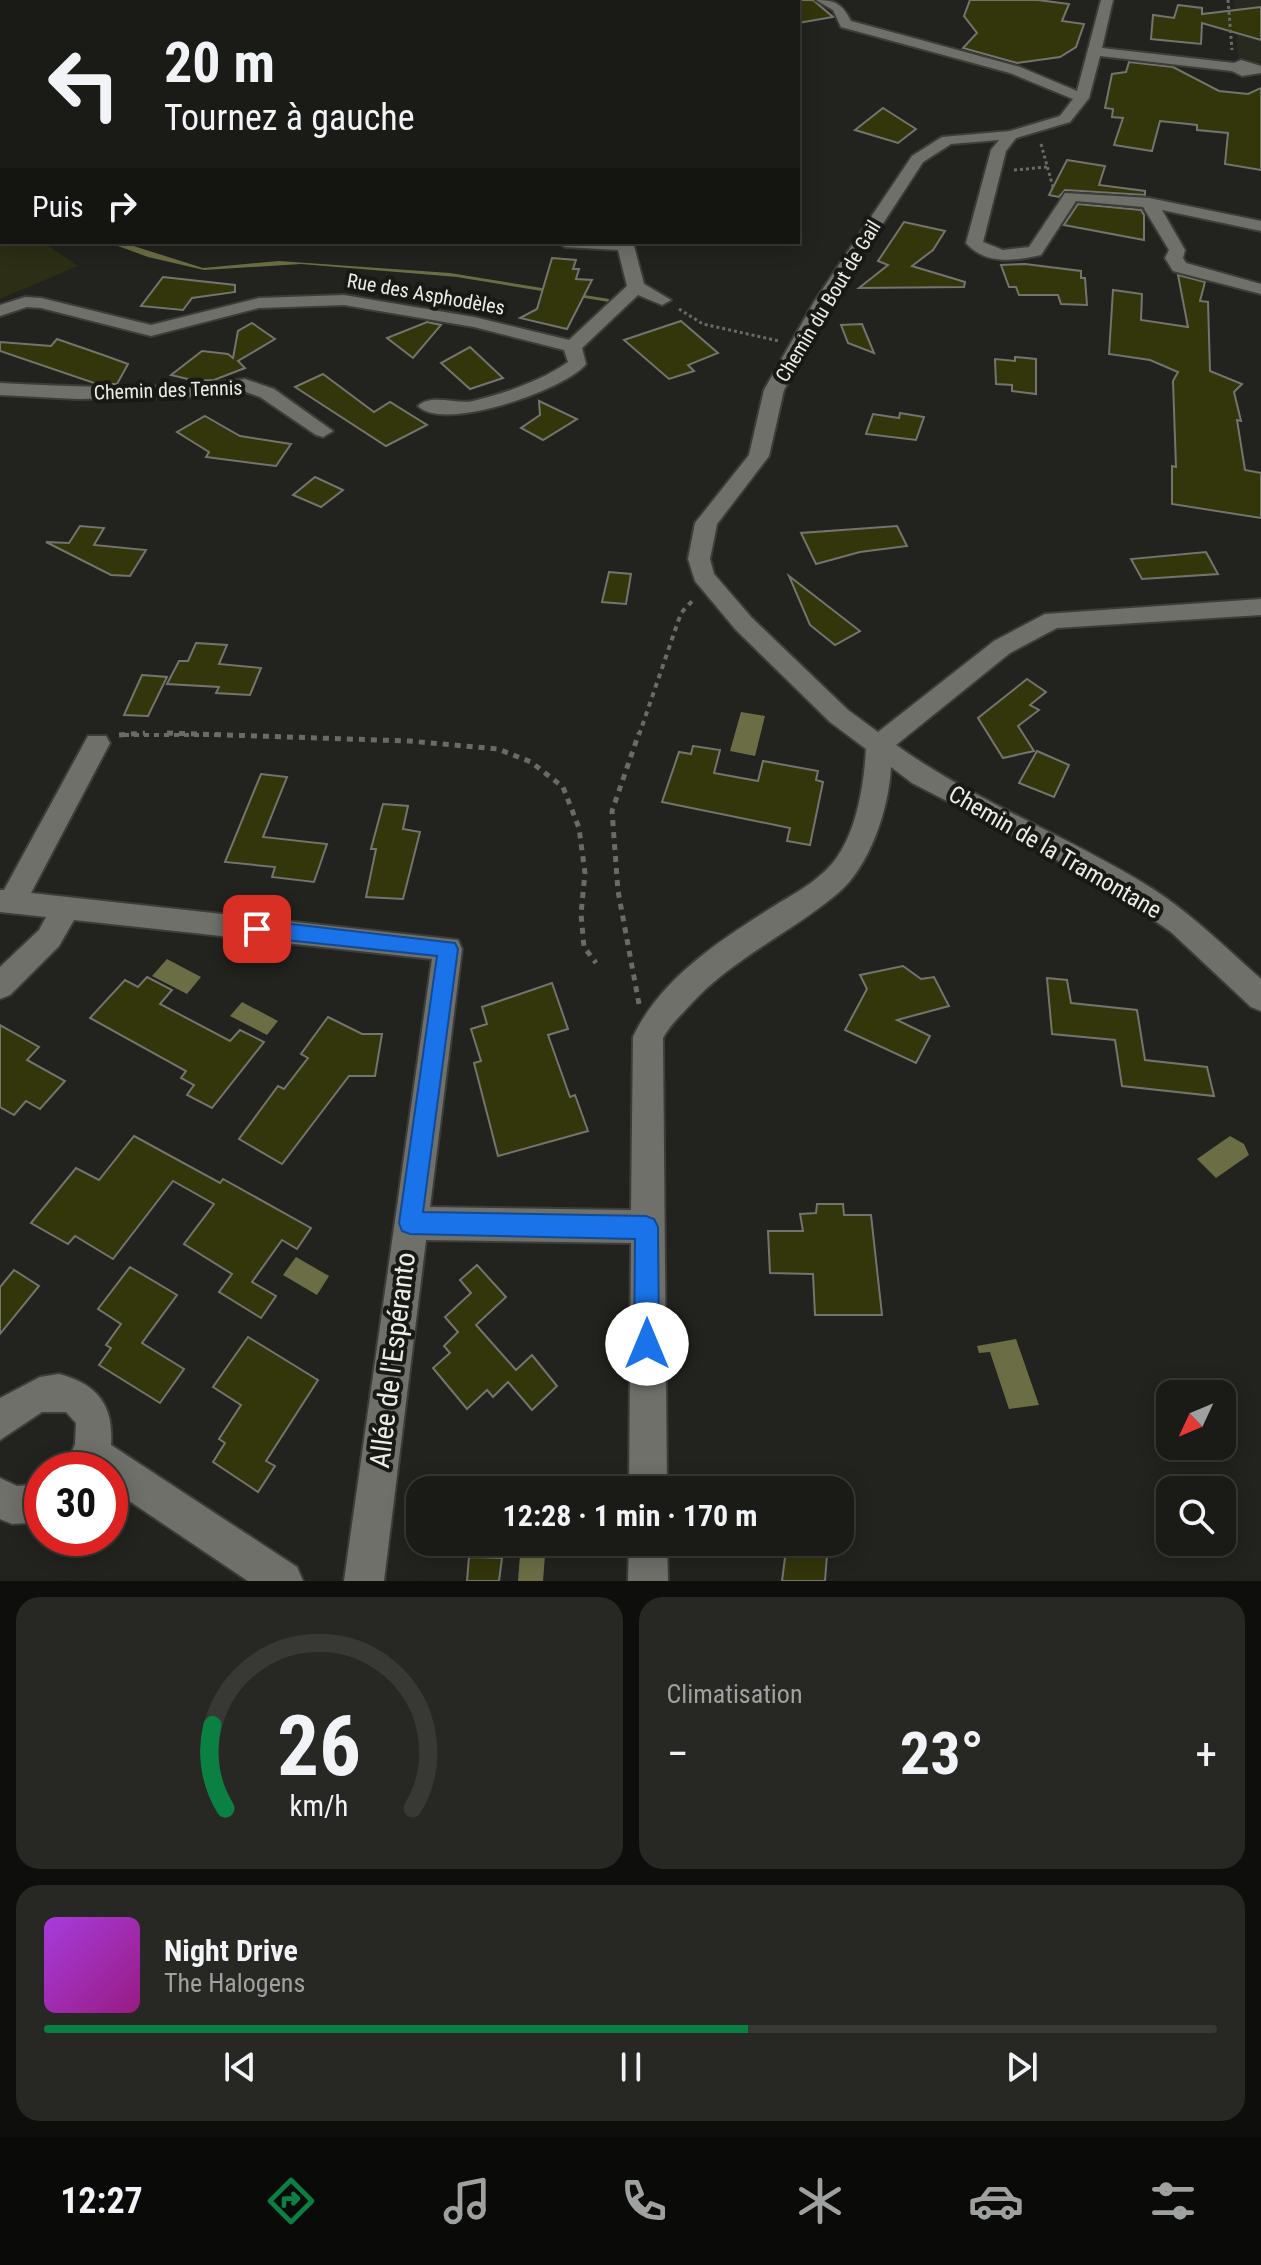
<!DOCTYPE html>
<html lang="fr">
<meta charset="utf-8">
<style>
:root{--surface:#1a1a16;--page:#272723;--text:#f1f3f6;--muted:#9fa1a1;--line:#383835;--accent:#0b8043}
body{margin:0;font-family:"Roboto Condensed",sans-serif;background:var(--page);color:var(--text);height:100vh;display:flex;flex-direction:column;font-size:30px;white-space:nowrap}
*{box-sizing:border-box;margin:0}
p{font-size:26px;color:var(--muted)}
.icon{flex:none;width:44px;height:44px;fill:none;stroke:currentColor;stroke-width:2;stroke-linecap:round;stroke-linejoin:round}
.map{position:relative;height:1581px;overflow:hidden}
.panel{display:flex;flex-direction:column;gap:16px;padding:16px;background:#0e0e0c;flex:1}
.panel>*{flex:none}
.top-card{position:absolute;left:0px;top:0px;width:800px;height:244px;box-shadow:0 4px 20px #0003,0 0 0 2px var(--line);background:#1a1a16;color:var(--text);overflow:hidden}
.needle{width:52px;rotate:226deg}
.controls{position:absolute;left:1156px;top:1380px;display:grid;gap:16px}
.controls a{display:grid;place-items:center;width:80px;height:80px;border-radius:16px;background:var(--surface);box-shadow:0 4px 20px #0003,0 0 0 2px var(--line);font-size:40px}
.speed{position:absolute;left:24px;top:1452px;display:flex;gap:16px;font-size:40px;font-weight:700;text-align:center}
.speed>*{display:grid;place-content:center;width:104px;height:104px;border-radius:50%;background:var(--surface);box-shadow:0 4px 20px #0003,0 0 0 2px var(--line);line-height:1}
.speed .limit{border:12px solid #d22;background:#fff;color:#111}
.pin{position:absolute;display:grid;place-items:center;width:68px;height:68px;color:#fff;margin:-34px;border-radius:16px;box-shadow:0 4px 12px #0006}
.me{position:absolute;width:88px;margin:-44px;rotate:0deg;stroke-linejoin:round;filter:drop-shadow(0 0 6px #0008)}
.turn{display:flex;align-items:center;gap:28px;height:168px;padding:0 32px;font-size:36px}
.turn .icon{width:104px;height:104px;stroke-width:2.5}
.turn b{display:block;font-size:56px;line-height:68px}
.then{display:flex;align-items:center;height:76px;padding:0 32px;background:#0003;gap:16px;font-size:30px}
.big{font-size:60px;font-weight:700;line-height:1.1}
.panel .card{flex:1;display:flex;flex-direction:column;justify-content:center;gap:12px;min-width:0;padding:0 28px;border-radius:24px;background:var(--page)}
.panel .dial{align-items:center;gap:0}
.dial svg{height:208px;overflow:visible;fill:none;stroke:var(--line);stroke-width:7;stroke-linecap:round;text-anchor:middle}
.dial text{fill:var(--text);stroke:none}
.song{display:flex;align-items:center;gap:24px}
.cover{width:96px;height:96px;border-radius:12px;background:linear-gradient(135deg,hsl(280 70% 55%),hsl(310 70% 35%))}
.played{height:8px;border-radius:4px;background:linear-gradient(90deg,var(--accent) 60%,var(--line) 60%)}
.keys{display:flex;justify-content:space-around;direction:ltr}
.heat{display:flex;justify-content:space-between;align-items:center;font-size:44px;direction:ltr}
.panel .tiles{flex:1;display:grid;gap:16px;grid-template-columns:1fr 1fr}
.card:last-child{grid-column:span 2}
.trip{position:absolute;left:406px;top:1476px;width:448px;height:80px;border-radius:24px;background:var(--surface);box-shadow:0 4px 20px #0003,0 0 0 2px var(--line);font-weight:700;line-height:80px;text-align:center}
.menu{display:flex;height:128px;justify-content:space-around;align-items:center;background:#0a0a09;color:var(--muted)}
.menu .icon{width:56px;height:56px}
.menu .current{color:var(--accent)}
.menu b{font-size:36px;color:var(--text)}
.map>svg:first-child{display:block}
</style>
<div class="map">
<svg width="1261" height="1581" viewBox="0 0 1261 1581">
<rect width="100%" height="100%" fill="#22221e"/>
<path fill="#292a1f" d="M 1234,0 L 1261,0 L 1261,64 L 1238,60 Z"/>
<path fill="#2c2e15" d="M 0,213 L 2,242 L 43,242 L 78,266 L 0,299 Z"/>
<g fill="#6b6e44">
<path d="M 107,242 L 121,242 L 203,268 L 279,261 L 450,273 L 609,299 L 609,302 L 457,277 L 301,264 L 204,270 L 148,257 Z"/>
<path d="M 741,712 L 765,716 L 755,756 L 730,751 Z"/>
<path d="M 167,959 L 201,977 L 187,994 L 152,976 Z"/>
<path d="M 242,1002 L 278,1021 L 267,1035 L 230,1016 Z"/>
<path d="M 1230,1136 L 1244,1144 L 1249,1155 L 1216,1178 L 1197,1159 Z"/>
<path d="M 296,1257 L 329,1276 L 317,1295 L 283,1275 Z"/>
<path d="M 1016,1339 L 1039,1405 L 1009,1409 L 990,1352 L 979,1353 L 977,1346 Z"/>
<path d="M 521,1542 L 546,1542 L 543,1581 L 518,1581 Z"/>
</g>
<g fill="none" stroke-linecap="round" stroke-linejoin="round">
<path fill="#6b6e44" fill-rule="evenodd" d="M 71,0 L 88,0 L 70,2 Z"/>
</g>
<g fill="#33350b" stroke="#74746f" stroke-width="2">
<path d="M 798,0 L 813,0 L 833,17 L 798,23 Z"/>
<path d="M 970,0 L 1038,0 L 1069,4 L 1062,21 L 1084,24 L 1076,47 L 1060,57 L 1017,63 L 963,48 L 977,33 L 964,16 Z"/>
<path d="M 1178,5 L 1202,8 L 1202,14 L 1261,7 L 1261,40 L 1202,23 L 1201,44 L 1151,39 L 1153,15 L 1174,18 Z"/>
<path d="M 1129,62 L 1173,67 L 1219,91 L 1248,94 L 1261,88 L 1261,170 L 1225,164 L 1228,133 L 1197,130 L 1197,125 L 1160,121 L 1152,151 L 1114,145 L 1123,118 L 1112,117 L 1113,109 L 1105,108 L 1112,74 L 1126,72 Z"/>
<path d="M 883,108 L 916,129 L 898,143 L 855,130 Z"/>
<path d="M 1067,160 L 1105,166 L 1099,185 L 1145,191 L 1145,195 L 1065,190 L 1059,197 L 1049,195 Z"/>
<path d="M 1078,204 L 1141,210 L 1144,215 L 1144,240 L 1064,225 Z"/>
<path d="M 904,222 L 945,231 L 933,250 L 912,266 L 965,282 L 964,287 L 859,288 L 888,265 L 878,261 Z"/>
<path d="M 552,258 L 576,260 L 573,269 L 579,269 L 576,279 L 592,280 L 567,329 L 520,318 L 537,309 Z"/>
<path d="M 1025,264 L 1081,271 L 1081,278 L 1085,278 L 1087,305 L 1061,304 L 1058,295 L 1019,295 L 1016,287 L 1009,287 L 1001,265 Z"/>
<path d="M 1178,275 L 1205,282 L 1200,301 L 1208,302 L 1210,371 L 1242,384 L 1234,392 L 1241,421 L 1237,420 L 1245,470 L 1261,473 L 1261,518 L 1172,504 L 1172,466 L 1176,467 L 1173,381 L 1178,372 L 1150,360 L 1109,354 L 1113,290 L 1142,294 L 1141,320 L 1188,327 Z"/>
<path d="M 163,277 L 235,285 L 235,292 L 192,298 L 183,310 L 141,306 Z"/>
<path d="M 681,321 L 718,353 L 688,365 L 694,371 L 669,379 L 624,340 Z"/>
<path d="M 427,322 L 441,325 L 413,358 L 387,338 Z"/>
<path d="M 252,323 L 275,339 L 238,361 L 245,368 L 214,380 L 196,381 L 171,375 L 202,351 L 228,354 L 233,358 L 238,331 Z"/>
<path d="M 862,324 L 874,353 L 848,343 L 841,325 Z"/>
<path d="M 57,339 L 106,356 L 128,364 L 117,384 L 97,384 L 0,351 L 0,342 L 51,346 Z"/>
<path d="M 470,347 L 503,378 L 470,389 L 441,363 Z"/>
<path d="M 1015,357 L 1036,359 L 1036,394 L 1012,391 L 1012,385 L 996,384 L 995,359 L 1015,361 Z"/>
<path d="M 323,374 L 374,412 L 390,402 L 427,425 L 386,446 L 295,387 Z"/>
<path d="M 539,401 L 577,419 L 543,440 L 521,428 L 540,415 Z"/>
<path d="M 900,413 L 924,417 L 916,440 L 866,434 L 873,414 L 899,418 Z"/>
<path d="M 205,416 L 240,436 L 291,444 L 276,466 L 206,457 L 209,452 L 177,432 Z"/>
<path d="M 315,477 L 343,490 L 321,507 L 293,495 Z"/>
<path d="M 80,526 L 104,528 L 94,545 L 146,550 L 130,576 L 111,575 L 46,542 L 69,543 Z"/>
<path d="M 897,526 L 907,546 L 860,552 L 816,564 L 801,533 Z"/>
<path d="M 1206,552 L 1218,574 L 1142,579 L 1131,559 Z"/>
<path d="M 609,572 L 631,574 L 626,604 L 602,602 Z"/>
<path d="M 789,576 L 860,631 L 835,645 L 810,625 Z"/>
<path d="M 196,643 L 227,645 L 219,664 L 261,668 L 250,695 L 216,693 L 219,687 L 167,684 L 179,661 L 188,661 Z"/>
<path d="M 142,675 L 167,677 L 148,716 L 124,715 Z"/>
<path d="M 1027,679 L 1046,692 L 1030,705 L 1039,710 L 1018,726 L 1034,751 L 1003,758 L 978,718 Z"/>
<path d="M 693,746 L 720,750 L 714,773 L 758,781 L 763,761 L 818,771 L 816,780 L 823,782 L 810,845 L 787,841 L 790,828 L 662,802 L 679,752 L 691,754 Z"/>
<path d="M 1037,751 L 1069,765 L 1054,797 L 1019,783 Z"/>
<path d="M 261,774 L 287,777 L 263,837 L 327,844 L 314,882 L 272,877 L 275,867 L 225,862 Z"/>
<path d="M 383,804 L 408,806 L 403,829 L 420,832 L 403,899 L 366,897 L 376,849 L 371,849 Z"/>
<path d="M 903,966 L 921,979 L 934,977 L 949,1006 L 897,1020 L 930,1036 L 916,1063 L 845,1030 L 867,989 L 860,975 Z"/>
<path d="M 147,977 L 172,990 L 160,1004 L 230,1041 L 240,1030 L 264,1042 L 212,1108 L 187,1095 L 194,1085 L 181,1078 L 186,1071 L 90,1018 L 125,980 L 138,987 Z"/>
<path d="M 1047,978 L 1067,980 L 1071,1003 L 1137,1010 L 1145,1060 L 1207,1067 L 1214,1096 L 1122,1086 L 1115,1040 L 1052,1034 Z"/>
<path d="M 552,983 L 568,1029 L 548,1035 L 570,1097 L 575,1095 L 588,1131 L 498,1156 L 474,1063 L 481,1061 L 471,1029 L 487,1024 L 482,1007 Z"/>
<path d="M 328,1017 L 362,1034 L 382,1034 L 375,1076 L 349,1076 L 282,1164 L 239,1139 L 278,1086 L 284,1089 L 308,1058 L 301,1054 Z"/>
<path d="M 0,1025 L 39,1047 L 27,1060 L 65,1081 L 40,1109 L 26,1101 L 14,1115 L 0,1107 Z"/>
<path d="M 134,1136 L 220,1183 L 223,1179 L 311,1228 L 297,1249 L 282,1240 L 252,1282 L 276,1296 L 261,1318 L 219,1292 L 232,1274 L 184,1244 L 214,1204 L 173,1181 L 113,1259 L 75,1236 L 68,1244 L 31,1223 L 76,1168 L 99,1180 Z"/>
<path d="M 817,1204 L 843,1204 L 844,1215 L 871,1215 L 882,1315 L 815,1315 L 813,1274 L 770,1273 L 768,1231 L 803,1231 L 800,1214 L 816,1213 Z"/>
<path d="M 477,1265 L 506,1297 L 476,1325 L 516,1370 L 532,1355 L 557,1386 L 532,1410 L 508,1382 L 493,1397 L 487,1390 L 467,1409 L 433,1368 L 450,1353 L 444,1346 L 458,1332 L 445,1317 L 471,1293 L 460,1280 Z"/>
<path d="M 130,1267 L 177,1295 L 142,1343 L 184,1369 L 160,1403 L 99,1365 L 111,1348 L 106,1345 L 121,1324 L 98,1309 Z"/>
<path d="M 14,1270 L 39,1286 L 0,1334 L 0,1287 Z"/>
<path d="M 248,1337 L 318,1380 L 266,1461 L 275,1466 L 258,1492 L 213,1462 L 225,1443 L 219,1439 L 241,1405 L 213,1387 Z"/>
<path d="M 787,1542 L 828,1542 L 825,1581 L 782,1581 Z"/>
<path d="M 469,1557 L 502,1558 L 499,1581 L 467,1581 Z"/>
</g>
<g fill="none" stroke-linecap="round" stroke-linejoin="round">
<defs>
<g id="minor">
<path d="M 209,0 L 223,0 L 224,2 L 210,2 Z"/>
<path d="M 554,0 L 569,0 L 570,2 L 555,2 Z"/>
<path d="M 816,0 C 836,0 842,4 851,21 L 1020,67 L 1077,91 L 1101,0 L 1113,0 L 1102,48 L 1234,63 L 1241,60 L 1261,66 L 1261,73 L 1242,76 L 1232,71 L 1100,56 L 1089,98 L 1070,122 L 1016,138 L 1006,151 L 983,242 L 1003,250 L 1029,247 L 1065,193 L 1149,198 L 1261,221 L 1261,231 L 1162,210 L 1185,250 L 1183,258 L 1186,263 L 1261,284 L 1261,294 L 1173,271 L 1165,258 L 1169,250 L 1143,207 L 1076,201 L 1041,255 C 1015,261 985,265 966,243 L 991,150 L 999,140 L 951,144 L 923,162 L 832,302 L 784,390 L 769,456 L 717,524 L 710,559 L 714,574 L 752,618 L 848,710 L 878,732 L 994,641 L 1045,614 L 1261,599 L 1261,615 L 1057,628 L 1010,653 L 896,745 C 976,802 1070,837 1153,889 C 1193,915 1226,948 1261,979 L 1261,1011 L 1251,1007 L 1171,932 L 1132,905 L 1030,844 L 912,783 L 891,767 C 889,808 870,867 837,894 C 789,934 733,958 690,1005 C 681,1015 670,1025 663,1038 L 667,1490 L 629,1490 L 631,1243 L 426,1240 L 384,1581 L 344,1581 L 432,959 L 74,920 L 59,946 L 10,995 L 0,999 L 0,967 L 39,930 L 46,917 L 0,912 L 0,890 L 4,890 L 88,736 L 106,736 L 110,743 L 31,893 L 458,940 L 462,949 L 430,1207 L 631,1210 L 633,1037 C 660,979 719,941 771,908 C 793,894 818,882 835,860 C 857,831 864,784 866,749 L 830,722 L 736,630 L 695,581 L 688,559 L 695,523 L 749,455 L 764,390 L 814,302 L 912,156 L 942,137 L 1010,131 L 1060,116 L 1073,99 L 1010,73 L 841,27 L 833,10 Z"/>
<path d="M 0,134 L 2,135 L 2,145 L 0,144 Z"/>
<path d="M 557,242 L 633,242 L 644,284 L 671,300 L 662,305 L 638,295 L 582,348 L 586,364 C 567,389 443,433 418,406 C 431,393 457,405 473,401 C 503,394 543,380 568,362 L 564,350 L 474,327 L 344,305 L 259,308 L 151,336 L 41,308 L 27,307 L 0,316 L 0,305 L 25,297 L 41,298 L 151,325 L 259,298 L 344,295 L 474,317 L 569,340 L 627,286 L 618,250 L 565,247 Z"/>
<path d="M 245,379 L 274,389 L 333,431 L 323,437 L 316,435 L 260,397 L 243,391 L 210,396 L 77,399 L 0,395 L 0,383 C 81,387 164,391 245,379 Z"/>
<path d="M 59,1374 C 97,1384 114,1405 111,1445 L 297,1567 L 303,1581 L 248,1581 L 110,1488 L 110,1470 L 64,1470 L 75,1444 L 76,1423 L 66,1412 L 42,1412 L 0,1440 L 0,1398 L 40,1377 Z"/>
<path d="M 0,1478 L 17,1486 L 42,1484 L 42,1522 L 12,1524 L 0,1519 Z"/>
<path d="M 629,1542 L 667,1542 L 668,1581 L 628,1581 Z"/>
</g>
</defs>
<use href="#minor" stroke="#3c3d39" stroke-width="4"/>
<g stroke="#6a6a67" stroke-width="3" stroke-dasharray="3 3" stroke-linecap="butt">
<path d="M 1228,0 L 1232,50"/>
<path d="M 81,2 L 85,0"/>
<path d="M 1041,144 L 1053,187"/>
<path d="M 1014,170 L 1047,167"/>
<path d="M 679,309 L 703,324 L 779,341"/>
</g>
<g stroke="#6a6a67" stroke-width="4" stroke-dasharray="5 5" stroke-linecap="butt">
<path d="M 124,735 L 224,735"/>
<path d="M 639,735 L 681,613 L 695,598"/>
</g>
<g stroke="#6a6a67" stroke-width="5" stroke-dasharray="6 6" stroke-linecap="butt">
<path d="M 167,733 L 409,741 L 498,749 L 531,762 L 563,787 L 579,828 L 585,873 L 581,914 L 584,947 L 596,963"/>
<path d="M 119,735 L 145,733"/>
<path d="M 639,1004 L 618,891 L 612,811 L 639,733"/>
</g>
<use href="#minor" fill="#6f706a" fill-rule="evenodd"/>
</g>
<path fill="#1a73e8" stroke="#114b97" stroke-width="2" d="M 257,920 L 455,943 L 458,949 L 423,1212 L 646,1216 L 654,1219 L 658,1227 L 659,1344 L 656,1353 L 647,1356 L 638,1353 L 634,1344 L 635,1239 L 410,1234 L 402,1231 L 399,1223 L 437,956 L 257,937 L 247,929 Z"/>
<g text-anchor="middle" stroke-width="8" stroke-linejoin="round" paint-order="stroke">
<g font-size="20" fill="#ebebe8" stroke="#181915">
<text transform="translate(426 294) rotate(10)" y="7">Rue des Asphodèles</text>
<text transform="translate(828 301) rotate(-59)" y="7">Chemin du Bout de Gail</text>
<text transform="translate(168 390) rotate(-2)" y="7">Chemin des Tennis</text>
</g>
<g font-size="24" fill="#ebebe8" stroke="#181915">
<text transform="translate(1055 852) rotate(30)" y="8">Chemin de la Tramontane</text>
</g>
<g font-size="28" fill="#ebebe8" stroke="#181915">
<text transform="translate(392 1360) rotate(-83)" y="10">Allée de l'Espéranto</text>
</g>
</g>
</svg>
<div class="controls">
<a><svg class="needle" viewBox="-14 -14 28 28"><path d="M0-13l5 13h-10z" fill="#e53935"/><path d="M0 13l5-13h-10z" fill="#9fa1a1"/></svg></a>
<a><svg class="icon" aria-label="search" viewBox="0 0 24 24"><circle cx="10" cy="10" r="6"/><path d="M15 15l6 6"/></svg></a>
</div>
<div class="speed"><div class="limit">30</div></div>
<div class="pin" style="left:257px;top:929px;background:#d93025"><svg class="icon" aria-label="arrive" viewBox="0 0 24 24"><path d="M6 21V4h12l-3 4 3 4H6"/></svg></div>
<svg class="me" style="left:647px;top:1344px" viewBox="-20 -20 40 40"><circle r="19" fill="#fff"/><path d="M0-13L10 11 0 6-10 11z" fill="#1a73e8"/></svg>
<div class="trip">12:28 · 1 min · 170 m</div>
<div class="top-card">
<div class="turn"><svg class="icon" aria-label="left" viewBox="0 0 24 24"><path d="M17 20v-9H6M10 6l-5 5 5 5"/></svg><div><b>20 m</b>Tournez à gauche</div></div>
<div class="then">Puis<svg class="icon" aria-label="right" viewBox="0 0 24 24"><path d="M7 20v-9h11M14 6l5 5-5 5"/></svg></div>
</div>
</div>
<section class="panel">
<div class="tiles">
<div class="card dial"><svg viewBox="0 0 100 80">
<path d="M14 69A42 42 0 1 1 86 69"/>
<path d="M14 69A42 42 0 0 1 9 37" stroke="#0b8043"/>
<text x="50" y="56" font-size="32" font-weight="700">26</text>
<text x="50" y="72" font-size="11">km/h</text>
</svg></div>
<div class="card"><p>Climatisation</p>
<div class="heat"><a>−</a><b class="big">23°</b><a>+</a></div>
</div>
<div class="card">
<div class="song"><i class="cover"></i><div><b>Night Drive</b><p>The Halogens</p></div></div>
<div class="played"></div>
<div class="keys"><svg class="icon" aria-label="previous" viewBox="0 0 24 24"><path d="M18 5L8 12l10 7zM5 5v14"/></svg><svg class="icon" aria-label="pause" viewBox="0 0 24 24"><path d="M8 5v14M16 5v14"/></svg><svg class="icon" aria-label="next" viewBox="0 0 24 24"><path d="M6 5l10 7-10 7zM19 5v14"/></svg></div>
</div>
</div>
</section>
<nav class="menu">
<b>12:27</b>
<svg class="icon current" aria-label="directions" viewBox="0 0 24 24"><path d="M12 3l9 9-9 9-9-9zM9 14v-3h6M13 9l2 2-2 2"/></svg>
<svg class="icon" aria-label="music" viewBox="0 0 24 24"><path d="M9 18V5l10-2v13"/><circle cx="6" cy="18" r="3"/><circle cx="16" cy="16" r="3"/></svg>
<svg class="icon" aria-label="phone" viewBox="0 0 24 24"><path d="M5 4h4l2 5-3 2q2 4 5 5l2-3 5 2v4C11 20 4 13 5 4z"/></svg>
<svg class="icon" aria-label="climate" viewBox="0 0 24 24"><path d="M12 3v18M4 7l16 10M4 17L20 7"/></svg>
<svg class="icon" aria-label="car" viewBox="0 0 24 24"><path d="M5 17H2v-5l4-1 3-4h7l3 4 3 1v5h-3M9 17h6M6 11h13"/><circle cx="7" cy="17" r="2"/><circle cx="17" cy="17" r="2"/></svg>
<svg class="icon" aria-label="filters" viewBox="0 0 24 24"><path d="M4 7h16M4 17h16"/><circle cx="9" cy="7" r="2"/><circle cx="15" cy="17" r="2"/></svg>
</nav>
